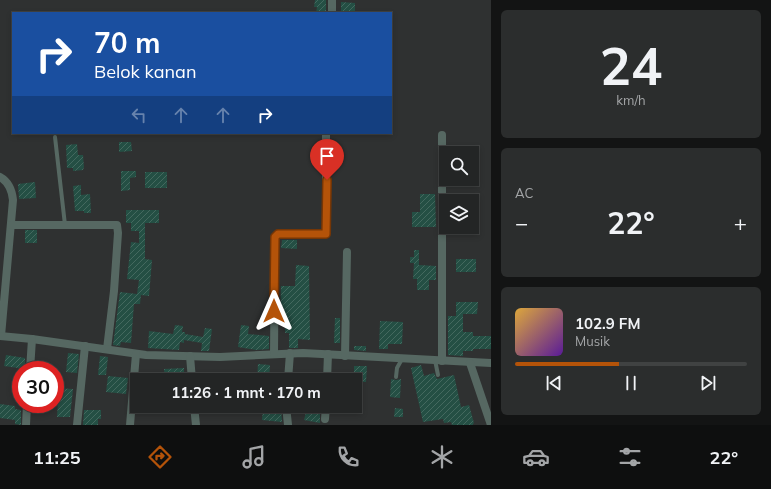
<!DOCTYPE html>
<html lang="id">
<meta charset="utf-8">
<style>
:root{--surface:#232525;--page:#2b2d2d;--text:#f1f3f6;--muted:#a3a5a7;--line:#404242;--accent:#b45309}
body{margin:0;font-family:Mulish,sans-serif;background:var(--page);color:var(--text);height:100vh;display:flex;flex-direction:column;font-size:15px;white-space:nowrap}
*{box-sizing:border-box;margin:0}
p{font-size:13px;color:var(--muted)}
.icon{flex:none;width:22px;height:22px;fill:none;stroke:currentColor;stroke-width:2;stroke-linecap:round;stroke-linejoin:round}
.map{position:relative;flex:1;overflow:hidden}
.details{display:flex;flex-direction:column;gap:10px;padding:10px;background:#131414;width:280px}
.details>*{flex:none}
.guide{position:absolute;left:12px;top:12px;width:380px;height:122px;border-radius:0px;box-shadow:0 2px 6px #0003,0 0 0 1px var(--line);background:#1a4fa0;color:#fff;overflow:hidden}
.buttons{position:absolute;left:439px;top:146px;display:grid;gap:8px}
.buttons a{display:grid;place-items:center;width:40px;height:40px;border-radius:0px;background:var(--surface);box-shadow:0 2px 6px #0003,0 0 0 1px var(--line);font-size:20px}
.speed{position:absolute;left:12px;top:361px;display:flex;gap:8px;font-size:20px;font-weight:700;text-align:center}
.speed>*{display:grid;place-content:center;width:52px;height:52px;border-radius:50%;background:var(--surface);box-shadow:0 2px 6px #0003,0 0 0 1px var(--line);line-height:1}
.speed .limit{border:6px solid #d22;background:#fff;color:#111}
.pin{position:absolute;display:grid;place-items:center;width:34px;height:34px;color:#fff;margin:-41px -17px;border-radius:50% 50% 50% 0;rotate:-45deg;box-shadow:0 0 4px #0007}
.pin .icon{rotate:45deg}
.me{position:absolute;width:44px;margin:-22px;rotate:0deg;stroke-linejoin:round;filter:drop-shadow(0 0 3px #0008)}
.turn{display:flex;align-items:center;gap:14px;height:84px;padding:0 16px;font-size:18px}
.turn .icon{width:52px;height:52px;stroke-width:2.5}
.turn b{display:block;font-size:28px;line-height:34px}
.lanes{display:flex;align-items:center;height:38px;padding:0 16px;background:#0003;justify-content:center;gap:20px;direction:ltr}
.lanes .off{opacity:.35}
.big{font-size:30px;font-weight:700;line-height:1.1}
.details .tile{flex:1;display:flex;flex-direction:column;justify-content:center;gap:6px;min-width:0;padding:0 14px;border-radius:6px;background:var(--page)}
.details .dial{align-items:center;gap:0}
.dial b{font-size:52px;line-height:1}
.song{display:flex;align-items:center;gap:12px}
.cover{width:48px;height:48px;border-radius:6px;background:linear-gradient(135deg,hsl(40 70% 55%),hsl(270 70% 35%))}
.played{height:4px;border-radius:2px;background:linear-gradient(90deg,var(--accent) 45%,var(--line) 45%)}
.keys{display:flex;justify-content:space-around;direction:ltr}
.heat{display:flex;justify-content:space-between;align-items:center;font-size:22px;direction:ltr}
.trip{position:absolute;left:130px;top:373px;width:232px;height:40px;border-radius:0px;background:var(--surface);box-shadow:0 2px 6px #0003,0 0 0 1px var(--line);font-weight:700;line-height:40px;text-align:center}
.dock{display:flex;height:64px;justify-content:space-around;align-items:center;background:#0e0f0f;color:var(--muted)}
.dock .icon{width:28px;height:28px}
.dock .active{color:var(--accent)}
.dock b{font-size:18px;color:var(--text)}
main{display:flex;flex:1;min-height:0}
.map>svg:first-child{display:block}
</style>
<main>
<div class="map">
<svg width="491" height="425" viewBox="0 0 491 425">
<defs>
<pattern id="building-hatch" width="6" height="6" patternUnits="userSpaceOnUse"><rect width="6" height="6" fill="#244f44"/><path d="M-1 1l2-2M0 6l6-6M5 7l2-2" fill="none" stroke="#44695f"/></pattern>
</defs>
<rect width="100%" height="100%" fill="#2f3131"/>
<g fill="url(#building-hatch)">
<path d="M 315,0 L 326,0 L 326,13 L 316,13 L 317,7 L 314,7 Z"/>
<path d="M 341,2 L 355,3 L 355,13 L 341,13 Z"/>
<path d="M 119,142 L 131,142 L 132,151 L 119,152 Z"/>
<path d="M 77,144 L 78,155 L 83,155 L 84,167 L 83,170 L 73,171 L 73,168 L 67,168 L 66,145 Z"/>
<path d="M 121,171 L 136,171 L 136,177 L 130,178 L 130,190 L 121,191 Z"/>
<rect x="145" y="172" width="22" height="16"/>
<path d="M 35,182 L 36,198 L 19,199 L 18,184 Z"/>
<path d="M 81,185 L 81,195 L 90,194 L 91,213 L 84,213 L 84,211 L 75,211 L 73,186 Z"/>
<path d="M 420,194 L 435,194 L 436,227 L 412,227 L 412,212 L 420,212 Z"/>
<path d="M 126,210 L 159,210 L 159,223 L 145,223 L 145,259 L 152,260 L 149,296 L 141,295 L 140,304 L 134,304 L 131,343 L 121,342 L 120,346 L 113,345 L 120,292 L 137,294 L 139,280 L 127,279 L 131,242 L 139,243 L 139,231 L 131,231 L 131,223 L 126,223 Z"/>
<rect x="25" y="230" width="12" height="13"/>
<path d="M 282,240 L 297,240 L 297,249 L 281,248 Z"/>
<path d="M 414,250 L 419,250 L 419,265 L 436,266 L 436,280 L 429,280 L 429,290 L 417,290 L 417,279 L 413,279 L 414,263 L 410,263 L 410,257 L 414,257 Z"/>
<rect x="456" y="259" width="20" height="13"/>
<path d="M 296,265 L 309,266 L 310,340 L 298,339 L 298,348 L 289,348 L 289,333 L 285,333 L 285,319 L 280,318 L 281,286 L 295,286 Z"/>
<path d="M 456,302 L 478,302 L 477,314 L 463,314 L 463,332 L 473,332 L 473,336 L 491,336 L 491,349 L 473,349 L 473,351 L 463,351 L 463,356 L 448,355 L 448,316 L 456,316 Z"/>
<path d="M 335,318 L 340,318 L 340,343 L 334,343 Z"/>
<path d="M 380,321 L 403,322 L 402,344 L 388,344 L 388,349 L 379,349 Z"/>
<path d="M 175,325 L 183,326 L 182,332 L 185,332 L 185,334 L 203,337 L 205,328 L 212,329 L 209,351 L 201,351 L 202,343 L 184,340 L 184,343 L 180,342 L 179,350 L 148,348 L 149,331 L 173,334 Z"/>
<path d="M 241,325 L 249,326 L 248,334 L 269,336 L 269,349 L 256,350 L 238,347 Z"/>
<path d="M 354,346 L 366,346 L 366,351 L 354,350 Z"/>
<path d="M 68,353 L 79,354 L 77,373 L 66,372 Z"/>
<path d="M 6,355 L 25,358 L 25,369 L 4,366 Z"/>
<path d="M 100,356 L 108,357 L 106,375 L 98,375 Z"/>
<path d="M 258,364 L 270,365 L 269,380 L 257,380 Z"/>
<path d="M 421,365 L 424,376 L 434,373 L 437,379 L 454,375 L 461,407 L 469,405 L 474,423 L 473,424 L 473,425 L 452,425 L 451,422 L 444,423 L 443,419 L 423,422 L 411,368 Z"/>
<path d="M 354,366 L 367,366 L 366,382 L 355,382 L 355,380 L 332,380 L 333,374 L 335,374 L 335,372 L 354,373 Z"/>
<path d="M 184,368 L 184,380 L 165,380 L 164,369 Z"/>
<rect x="314" y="373" width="8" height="7"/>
<path d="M 108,376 L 128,378 L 126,394 L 106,392 Z"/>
<path d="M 391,379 L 396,380 L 401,379 L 400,398 L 390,397 Z"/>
<path d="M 55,388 L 73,389 L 70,417 L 57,417 L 58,401 L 55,401 Z"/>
<path d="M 0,404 L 15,406 L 15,409 L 21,410 L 21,425 L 15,424 L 15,420 L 0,418 Z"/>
<path d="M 263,406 L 281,406 L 282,422 L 262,420 Z"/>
<path d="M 395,408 L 403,409 L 403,417 L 394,417 Z"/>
<path d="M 84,410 L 101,410 L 101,419 L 98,419 L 98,425 L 83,425 Z"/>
<path d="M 306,412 L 320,414 L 320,423 L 304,420 Z"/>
</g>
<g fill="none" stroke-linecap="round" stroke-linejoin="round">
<g stroke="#566862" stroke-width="4">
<path d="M 55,137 L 65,225"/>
<path d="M 435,360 L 438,375"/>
<path d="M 396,377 L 397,368 L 402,359"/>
</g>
<g stroke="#566862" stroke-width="8">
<path d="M 332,0 L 332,13"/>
<path d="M 0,177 C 9,182 12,190 13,200 L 1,336"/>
<path d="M 11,225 L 117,225 L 118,233 L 114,291 L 107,349"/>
<path d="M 0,336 L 32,339 L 146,355 L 220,357 L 303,353 L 491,363"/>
<path d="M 274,354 L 275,238 L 276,236 L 278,235 L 324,235 L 326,234 L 326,133"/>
<path d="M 190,356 L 192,380"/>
<path d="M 345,356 L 347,252"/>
<path d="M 442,361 L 442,135"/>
<path d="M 470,363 L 491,425"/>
<path d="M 30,370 L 32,339"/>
<path d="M 288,380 L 290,353"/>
<path d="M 327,380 L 328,354"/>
<path d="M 194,406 L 196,425"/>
<path d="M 286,406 L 288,425"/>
<path d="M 325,419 L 326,406"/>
<path d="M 26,425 L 27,404"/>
<path d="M 77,425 L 85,346"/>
<path d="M 130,425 L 136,354"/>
</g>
</g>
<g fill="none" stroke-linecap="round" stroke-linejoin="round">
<defs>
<path id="route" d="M 274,311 L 275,237 L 278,234 L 326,234 L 327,180"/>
</defs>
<use href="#route" stroke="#753606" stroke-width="10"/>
<use href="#route" stroke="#b45309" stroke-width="7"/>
</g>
</svg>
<div class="buttons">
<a><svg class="icon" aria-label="search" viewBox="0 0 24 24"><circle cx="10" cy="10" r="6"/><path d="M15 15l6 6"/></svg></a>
<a><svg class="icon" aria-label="layers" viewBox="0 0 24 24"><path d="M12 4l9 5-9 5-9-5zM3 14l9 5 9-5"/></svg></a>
</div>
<div class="speed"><div class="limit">30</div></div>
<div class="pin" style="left:327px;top:180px;background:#d93025"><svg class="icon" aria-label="arrive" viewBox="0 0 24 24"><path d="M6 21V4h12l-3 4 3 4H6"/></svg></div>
<svg class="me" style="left:274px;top:311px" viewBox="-20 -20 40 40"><path d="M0-17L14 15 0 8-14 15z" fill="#b45309" stroke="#fff" stroke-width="4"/></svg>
<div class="trip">11:26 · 1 mnt · 170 m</div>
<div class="guide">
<div class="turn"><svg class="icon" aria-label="right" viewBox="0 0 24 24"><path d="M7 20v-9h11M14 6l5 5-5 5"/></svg><div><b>70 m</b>Belok kanan</div></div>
<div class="lanes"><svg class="icon off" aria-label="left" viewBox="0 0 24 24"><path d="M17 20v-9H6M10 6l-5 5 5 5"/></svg><svg class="icon off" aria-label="ahead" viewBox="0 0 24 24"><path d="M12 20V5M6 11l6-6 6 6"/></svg><svg class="icon off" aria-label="ahead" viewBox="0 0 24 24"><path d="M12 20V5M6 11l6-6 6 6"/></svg><svg class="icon" aria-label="right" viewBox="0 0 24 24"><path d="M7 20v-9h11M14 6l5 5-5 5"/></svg></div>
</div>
</div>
<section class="details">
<div class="tile dial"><b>24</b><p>km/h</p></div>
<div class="tile"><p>AC</p>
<div class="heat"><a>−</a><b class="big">22°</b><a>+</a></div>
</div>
<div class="tile">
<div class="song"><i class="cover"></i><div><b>102.9 FM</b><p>Musik</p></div></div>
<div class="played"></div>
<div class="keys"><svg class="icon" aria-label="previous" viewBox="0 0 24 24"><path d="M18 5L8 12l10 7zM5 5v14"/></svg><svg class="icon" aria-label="pause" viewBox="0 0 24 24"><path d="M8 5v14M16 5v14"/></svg><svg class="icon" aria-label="next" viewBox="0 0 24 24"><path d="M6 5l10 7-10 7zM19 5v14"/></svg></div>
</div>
</section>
</main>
<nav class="dock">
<b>11:25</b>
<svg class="icon active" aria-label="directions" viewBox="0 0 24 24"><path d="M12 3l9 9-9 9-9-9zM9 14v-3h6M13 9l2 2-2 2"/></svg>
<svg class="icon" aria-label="music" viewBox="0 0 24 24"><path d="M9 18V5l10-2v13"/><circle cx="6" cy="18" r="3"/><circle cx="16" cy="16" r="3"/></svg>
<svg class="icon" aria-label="phone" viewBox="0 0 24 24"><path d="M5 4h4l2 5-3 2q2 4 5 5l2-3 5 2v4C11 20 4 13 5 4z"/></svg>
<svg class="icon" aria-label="climate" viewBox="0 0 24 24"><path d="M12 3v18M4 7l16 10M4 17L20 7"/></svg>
<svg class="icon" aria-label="car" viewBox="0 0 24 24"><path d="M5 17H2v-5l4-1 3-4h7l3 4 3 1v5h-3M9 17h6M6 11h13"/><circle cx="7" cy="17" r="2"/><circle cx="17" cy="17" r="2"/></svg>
<svg class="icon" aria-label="filters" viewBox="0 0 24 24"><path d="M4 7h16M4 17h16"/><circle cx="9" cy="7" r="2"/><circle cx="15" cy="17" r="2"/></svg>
<b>22°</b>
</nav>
